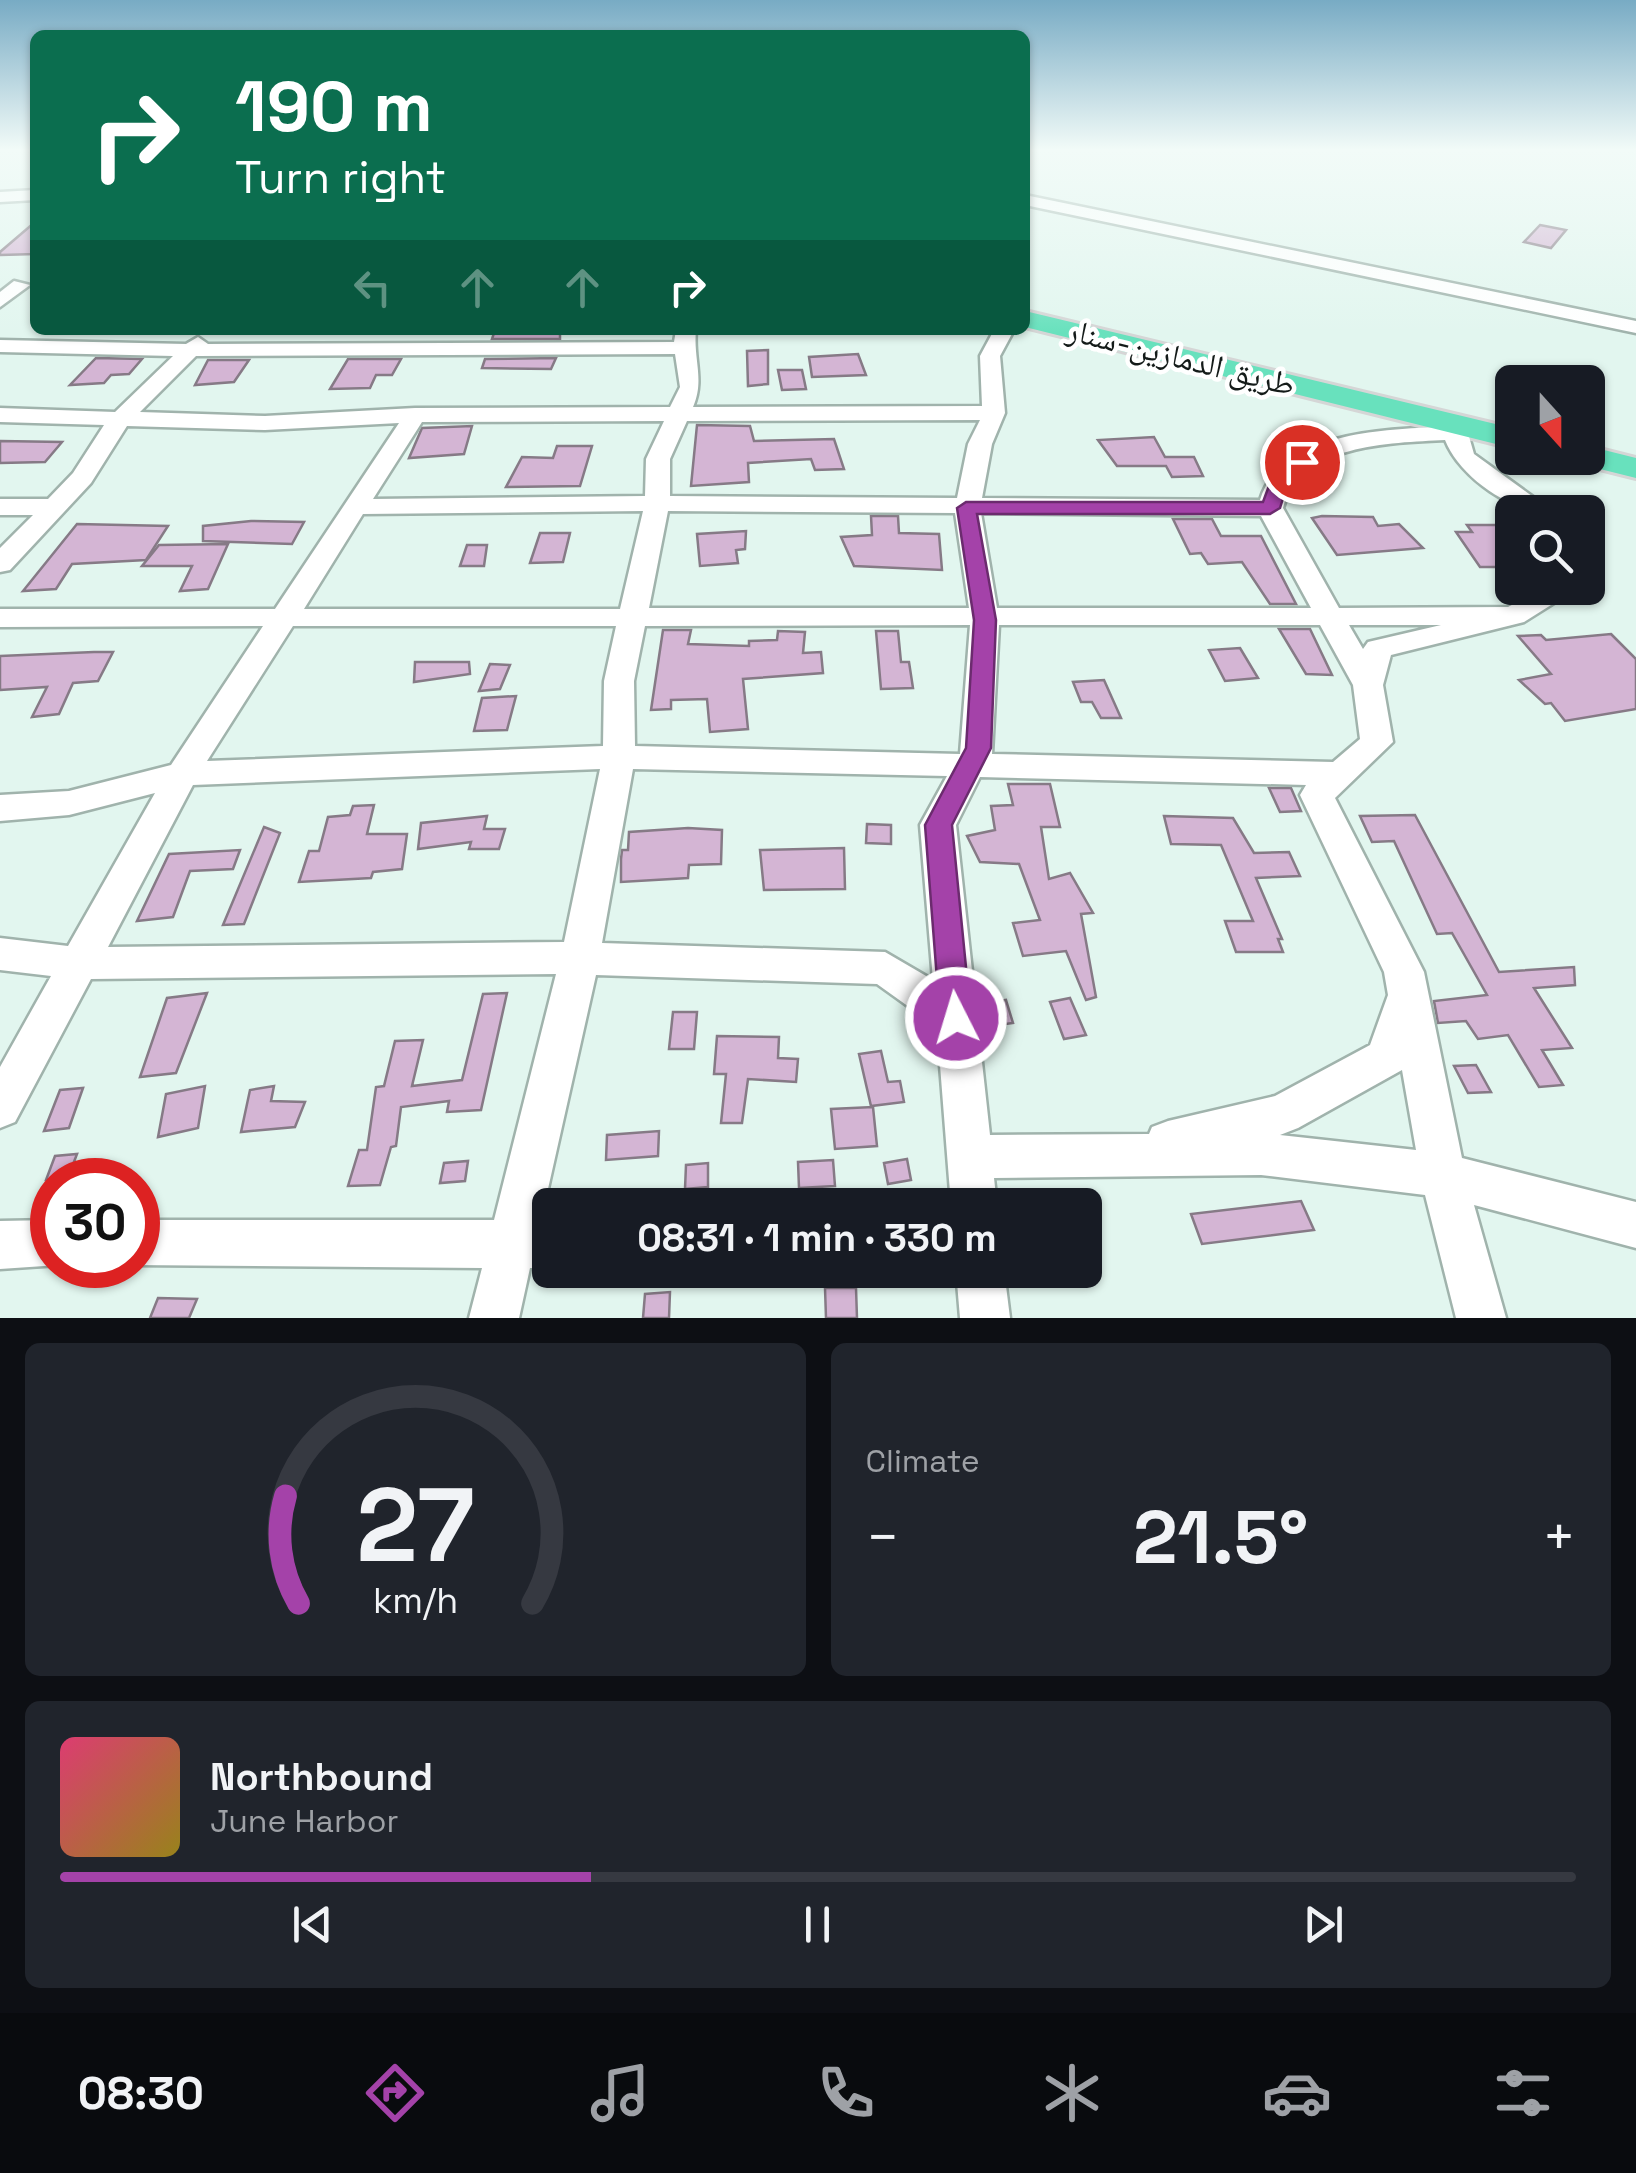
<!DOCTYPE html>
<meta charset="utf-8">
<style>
:root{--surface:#171b24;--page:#20242c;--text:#f1f3f6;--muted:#9ea1a6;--line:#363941;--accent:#a442a9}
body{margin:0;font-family:"Space Grotesk","Noto Naskh Arabic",sans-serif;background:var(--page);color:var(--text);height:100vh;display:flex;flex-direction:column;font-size:38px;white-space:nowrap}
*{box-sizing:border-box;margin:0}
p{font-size:32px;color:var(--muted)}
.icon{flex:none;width:55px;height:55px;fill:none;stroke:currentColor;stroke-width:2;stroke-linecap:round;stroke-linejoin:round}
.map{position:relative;height:1318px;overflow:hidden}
.drawer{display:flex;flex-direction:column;gap:25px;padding:25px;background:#0d0f14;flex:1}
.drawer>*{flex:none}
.top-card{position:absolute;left:30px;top:30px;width:1000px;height:305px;border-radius:15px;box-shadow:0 2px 8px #0004;background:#0b6e4f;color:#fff;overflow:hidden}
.needle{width:65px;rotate:159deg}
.fabs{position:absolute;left:1495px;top:365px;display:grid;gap:20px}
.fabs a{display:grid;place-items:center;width:110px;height:110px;border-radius:15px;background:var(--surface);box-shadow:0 2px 8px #0004;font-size:50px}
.speed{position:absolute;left:30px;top:1158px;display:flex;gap:20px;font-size:50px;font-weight:700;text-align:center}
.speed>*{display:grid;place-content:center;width:130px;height:130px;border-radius:50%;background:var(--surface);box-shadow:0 2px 8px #0004;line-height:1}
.speed .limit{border:15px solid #d22;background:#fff;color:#111}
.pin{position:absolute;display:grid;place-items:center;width:85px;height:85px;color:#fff;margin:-42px;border:5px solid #fff;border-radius:50%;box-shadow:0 2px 10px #0007}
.me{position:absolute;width:110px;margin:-55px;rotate:355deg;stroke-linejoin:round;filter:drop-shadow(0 0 8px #0008)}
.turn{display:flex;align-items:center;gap:35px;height:210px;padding:0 40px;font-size:45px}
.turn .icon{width:130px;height:130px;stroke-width:2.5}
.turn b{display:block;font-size:70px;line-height:85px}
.lanes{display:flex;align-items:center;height:95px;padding:0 40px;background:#0003;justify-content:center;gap:50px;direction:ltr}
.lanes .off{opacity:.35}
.big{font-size:75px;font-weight:600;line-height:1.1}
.drawer .widget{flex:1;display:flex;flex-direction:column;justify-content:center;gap:15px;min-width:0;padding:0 35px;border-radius:15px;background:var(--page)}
.drawer .dial{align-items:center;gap:0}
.dial svg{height:260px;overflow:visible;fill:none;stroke:var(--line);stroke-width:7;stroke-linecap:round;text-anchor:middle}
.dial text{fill:var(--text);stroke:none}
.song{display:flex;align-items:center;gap:30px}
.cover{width:120px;height:120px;border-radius:15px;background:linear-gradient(135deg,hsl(340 70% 55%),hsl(50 70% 35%))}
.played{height:10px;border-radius:5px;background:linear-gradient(90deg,var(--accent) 35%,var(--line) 35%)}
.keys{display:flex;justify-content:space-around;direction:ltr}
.heat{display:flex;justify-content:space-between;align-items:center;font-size:55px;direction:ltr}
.drawer .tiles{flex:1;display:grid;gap:25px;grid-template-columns:1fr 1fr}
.widget:last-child{grid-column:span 2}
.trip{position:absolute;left:532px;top:1188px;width:570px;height:100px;border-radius:15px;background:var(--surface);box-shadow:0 2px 8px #0004;font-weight:600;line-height:100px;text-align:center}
.tab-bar{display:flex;height:160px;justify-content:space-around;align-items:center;background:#090b0e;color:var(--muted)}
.tab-bar .icon{width:70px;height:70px}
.tab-bar .selected{color:var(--accent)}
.tab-bar b{font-size:45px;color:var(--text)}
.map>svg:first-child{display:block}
</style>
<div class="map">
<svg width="1636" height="1318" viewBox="0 0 1636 1318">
<rect width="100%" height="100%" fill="#e2f6ef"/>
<g fill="#d4b5d4" stroke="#867a86" stroke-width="2.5">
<path d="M 35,222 L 35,254 L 0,255 L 0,252 Z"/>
<path d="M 1540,225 L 1566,230 L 1551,248 L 1524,242 Z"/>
<path d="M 495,330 L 560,330 L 560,339 L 492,339 Z"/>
<path d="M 768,350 L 768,384 L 748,386 L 747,351 Z"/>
<path d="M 858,354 L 866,375 L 812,377 L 809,357 Z"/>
<path d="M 96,358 L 142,359 L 129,374 L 111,375 L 104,383 L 70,385 Z"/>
<path d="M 556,358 L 551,369 L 482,368 L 485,359 Z"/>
<path d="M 348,359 L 401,359 L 392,375 L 376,375 L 370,388 L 330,389 Z"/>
<path d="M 208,360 L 249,360 L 234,382 L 195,385 Z"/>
<path d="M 778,370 L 802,370 L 806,389 L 782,390 Z"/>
<path d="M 697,425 L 750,426 L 754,441 L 834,439 L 844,469 L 815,470 L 811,459 L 748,463 L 749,482 L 691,486 Z"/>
<path d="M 472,426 L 464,454 L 409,458 L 422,428 Z"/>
<path d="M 1154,437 L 1165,457 L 1194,457 L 1203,476 L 1172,477 L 1166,466 L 1117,466 L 1098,440 Z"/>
<path d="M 0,441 L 62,442 L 45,462 L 0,463 Z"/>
<path d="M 557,446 L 592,446 L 580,486 L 506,487 L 522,457 L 553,458 Z"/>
<path d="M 871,516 L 898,516 L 899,533 L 939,534 L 942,570 L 854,566 L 841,537 L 872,535 Z"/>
<path d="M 1322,516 L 1373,517 L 1378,526 L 1399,524 L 1423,548 L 1337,555 L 1312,518 Z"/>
<path d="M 1173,519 L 1212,519 L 1221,536 L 1261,536 L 1296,604 L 1270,604 L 1242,562 L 1208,564 L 1201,553 L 1190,554 Z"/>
<path d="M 251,521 L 304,522 L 292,544 L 203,541 L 203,526 Z"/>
<path d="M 77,524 L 168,526 L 146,560 L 72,564 L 56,589 L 23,591 Z"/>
<path d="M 1467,525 L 1504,525 L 1512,537 L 1512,567 L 1480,567 L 1456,532 L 1472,532 Z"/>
<path d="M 746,531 L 745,549 L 736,550 L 738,563 L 700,566 L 697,534 Z"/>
<path d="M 540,533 L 570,533 L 563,562 L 530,563 Z"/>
<path d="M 228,544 L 208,589 L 180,591 L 192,566 L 142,566 L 159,545 Z"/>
<path d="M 467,545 L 487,545 L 484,566 L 460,566 Z"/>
<path d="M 1279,629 L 1310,629 L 1332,675 L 1306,674 Z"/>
<path d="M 663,630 L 691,630 L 688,644 L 749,646 L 749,641 L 777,640 L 778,631 L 805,632 L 803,653 L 821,652 L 823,673 L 743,679 L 748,729 L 710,732 L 707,699 L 671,700 L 671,709 L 651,710 Z"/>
<path d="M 876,631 L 898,631 L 901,662 L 909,662 L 913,688 L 881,689 Z"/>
<path d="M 1611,634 L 1636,659 L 1636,709 L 1565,721 L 1551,703 L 1545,704 L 1519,680 L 1551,674 L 1518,636 L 1541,635 L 1546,640 Z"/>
<path d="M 1240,648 L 1258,678 L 1225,681 L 1209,650 Z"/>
<path d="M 94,652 L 113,652 L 98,681 L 73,683 L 59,714 L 32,717 L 47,687 L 0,690 L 0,656 Z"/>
<path d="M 415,662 L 469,662 L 470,674 L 414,682 Z"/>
<path d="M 490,664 L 510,665 L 500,689 L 479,691 Z"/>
<path d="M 1104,680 L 1121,718 L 1101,718 L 1092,702 L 1081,702 L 1073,682 Z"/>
<path d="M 516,696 L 507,730 L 474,731 L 482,698 Z"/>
<path d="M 1008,784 L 1050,784 L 1060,827 L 1041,827 L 1049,879 L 1070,873 L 1093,913 L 1081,914 L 1096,997 L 1086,1000 L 1066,951 L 1023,956 L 1013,923 L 1040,920 L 1019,864 L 980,862 L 967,836 L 995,830 L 991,806 L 1013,805 Z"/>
<path d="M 1269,788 L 1291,788 L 1301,811 L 1280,812 Z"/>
<path d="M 374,805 L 367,834 L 407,834 L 402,869 L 373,872 L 371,878 L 299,882 L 309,851 L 319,851 L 328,817 L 350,815 L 353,806 Z"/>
<path d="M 1415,815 L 1499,972 L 1574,967 L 1575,985 L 1534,988 L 1572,1048 L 1542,1050 L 1563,1085 L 1539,1087 L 1508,1035 L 1478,1039 L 1466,1021 L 1438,1023 L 1434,1001 L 1487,995 L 1452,933 L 1437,934 L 1394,841 L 1372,842 L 1360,816 Z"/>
<path d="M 487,816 L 484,829 L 505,829 L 499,849 L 469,849 L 471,842 L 418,849 L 421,823 Z"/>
<path d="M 1164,816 L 1233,818 L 1254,853 L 1289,852 L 1300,876 L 1256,878 L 1282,939 L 1278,939 L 1283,952 L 1236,952 L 1225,921 L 1253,921 L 1221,845 L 1171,844 Z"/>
<path d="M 867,824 L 891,825 L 891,844 L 866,843 Z"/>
<path d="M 264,827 L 280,833 L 244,924 L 223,925 Z"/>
<path d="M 688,828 L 722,830 L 721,864 L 689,865 L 688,878 L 621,882 L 621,859 L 622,850 L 628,850 L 629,832 Z"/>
<path d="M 844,848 L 845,889 L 764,890 L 760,850 Z"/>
<path d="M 240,850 L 233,869 L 190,871 L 173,917 L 137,921 L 169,854 Z"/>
<path d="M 207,993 L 176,1073 L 140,1077 L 167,998 Z"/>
<path d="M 507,993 L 481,1110 L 447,1112 L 449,1101 L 401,1107 L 396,1146 L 391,1147 L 380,1185 L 348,1186 L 359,1150 L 367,1150 L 376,1087 L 384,1086 L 395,1041 L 423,1040 L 412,1086 L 462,1080 L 483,994 Z"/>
<path d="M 1070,998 L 1086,1035 L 1064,1039 L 1050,1002 Z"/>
<path d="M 1006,1000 L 1013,1023 L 990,1026 L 984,1003 Z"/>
<path d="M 673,1012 L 697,1012 L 694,1049 L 669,1049 Z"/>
<path d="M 717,1036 L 779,1037 L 778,1058 L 798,1059 L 796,1082 L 748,1079 L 742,1123 L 721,1123 L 726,1074 L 714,1074 Z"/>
<path d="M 881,1051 L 888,1082 L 900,1081 L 904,1102 L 871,1106 L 859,1054 Z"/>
<path d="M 1476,1065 L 1491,1092 L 1468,1093 L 1454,1066 Z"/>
<path d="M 205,1086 L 198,1128 L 158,1137 L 166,1094 Z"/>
<path d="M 274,1086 L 271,1101 L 305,1102 L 295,1127 L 241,1132 L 250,1090 Z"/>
<path d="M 83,1088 L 69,1128 L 44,1131 L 60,1090 Z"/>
<path d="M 873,1107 L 877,1146 L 835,1149 L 831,1109 Z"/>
<path d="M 659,1131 L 658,1156 L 606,1160 L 607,1135 Z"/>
<path d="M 77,1154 L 67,1180 L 46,1180 L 55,1156 Z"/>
<path d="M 907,1159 L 911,1180 L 888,1184 L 884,1163 Z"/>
<path d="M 833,1160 L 835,1186 L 799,1188 L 798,1162 Z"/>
<path d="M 468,1161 L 465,1181 L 440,1183 L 444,1163 Z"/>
<path d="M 708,1163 L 708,1187 L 685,1189 L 686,1165 Z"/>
<path d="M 1301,1201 L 1314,1230 L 1202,1244 L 1191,1214 Z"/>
<path d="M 825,1288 L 856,1288 L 857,1318 L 826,1318 Z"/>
<path d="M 670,1292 L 669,1318 L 643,1318 L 645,1294 Z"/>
<path d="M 158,1298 L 197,1299 L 189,1318 L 150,1318 Z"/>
</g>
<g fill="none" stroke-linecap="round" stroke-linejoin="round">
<defs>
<g id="minor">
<path d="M 35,190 L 35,200 L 0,202 L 0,192 Z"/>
<path d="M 1025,195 L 1636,321 L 1636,333 L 1025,205 Z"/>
<path d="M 14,281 L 30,285 L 0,307 L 0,292 Z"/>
<path d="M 676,330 L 696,330 C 693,359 705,380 693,407 L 982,406 L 980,356 L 994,330 L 1014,330 L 1000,356 L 1005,413 L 992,444 L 982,498 L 1260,500 C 1280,432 1385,429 1444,427 L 1448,419 L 1464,419 L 1474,454 L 1554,512 C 1514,515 1460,478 1445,440 C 1389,443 1300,444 1283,508 L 1339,608 L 1508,607 L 1544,588 L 1578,588 L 1524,622 L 1391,655 L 1383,685 L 1393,742 L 1335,798 L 1424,972 L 1462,1158 L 1636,1202 L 1636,1248 L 1474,1205 L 1506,1318 L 1456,1318 L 1425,1195 L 1261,1175 L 994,1178 L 997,1205 L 951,1205 L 937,1027 L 877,984 L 596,975 L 541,1220 L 550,1220 L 550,1268 L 530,1268 L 519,1318 L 469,1318 L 482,1268 L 131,1265 L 138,1265 L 138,1220 L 494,1220 L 556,974 L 91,979 L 15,1122 L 0,1128 L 0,1067 L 51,976 L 0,970 L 0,938 L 68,946 L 155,793 L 69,815 L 0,821 L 0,795 L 69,791 L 171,765 L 263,626 L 0,627 L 0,609 L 275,609 L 399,423 L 265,430 L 127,426 L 91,483 L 10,570 L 0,572 L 0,548 L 33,515 L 0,515 L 0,499 L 48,499 L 73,473 L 104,425 L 0,422 L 0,408 L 115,412 L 173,356 L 0,352 L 0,340 L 186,344 L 198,337 L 208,344 L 674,342 ZM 675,354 L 680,387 L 670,407 L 415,408 L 265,416 L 140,412 L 196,356 ZM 980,420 L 968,444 L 957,498 L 670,496 L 670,459 L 687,421 ZM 664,421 L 646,459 L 645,496 L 373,499 L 422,422 ZM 643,511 L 620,609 L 304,609 L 363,514 ZM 668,511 L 955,513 L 969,608 L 649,608 ZM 981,513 L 1261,516 L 1311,608 L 997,608 ZM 970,625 L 960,754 L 635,746 L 634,681 L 645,626 ZM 999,625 L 1320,625 L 1353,685 L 1360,739 L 1333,762 L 992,754 ZM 1349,625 L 1441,625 L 1368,642 L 1363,649 ZM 293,626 L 616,626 L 604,681 L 603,746 L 207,761 ZM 600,769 L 564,942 L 108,947 L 193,785 ZM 633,769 L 947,776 L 920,825 L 933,980 L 885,952 L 602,943 ZM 980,777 L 1306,785 L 1300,795 L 1384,972 L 1388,995 L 1370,1045 L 1275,1096 L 1168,1121 L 1152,1127 L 1149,1134 L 990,1135 L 956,825 ZM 1402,1070 L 1416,1150 L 1280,1135 L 1298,1128 Z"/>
<path d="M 52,1220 L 52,1265 L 59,1265 L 0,1269 L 0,1221 Z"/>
<path d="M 956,1270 L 1004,1270 L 1010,1318 L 960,1318 Z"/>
</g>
<g id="highway">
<path d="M 1025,311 L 1512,428 L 1512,448 L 1025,327 Z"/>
<path d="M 1588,446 L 1636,458 L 1636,478 L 1576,463 L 1572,458 L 1588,458 Z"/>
</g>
</defs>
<use href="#minor" stroke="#a0b3ac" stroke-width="5"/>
<use href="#highway" stroke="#d5d6d6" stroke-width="6"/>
<use href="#minor" fill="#fff" fill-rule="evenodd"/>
<use href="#highway" fill="#68e1bd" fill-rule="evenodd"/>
</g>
<linearGradient id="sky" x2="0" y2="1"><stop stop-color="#78abc4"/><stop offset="0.45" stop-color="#f2fbf8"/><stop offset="1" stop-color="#f2fbf8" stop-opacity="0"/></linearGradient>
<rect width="1636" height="333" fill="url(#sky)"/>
<path fill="#a442a9" stroke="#6b2b6e" stroke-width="2.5" d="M 1295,458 L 1311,462 L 1288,482 L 1280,508 L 1270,514 L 977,514 L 996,620 L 991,748 L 952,825 L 971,1018 L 967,1028 L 956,1032 L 945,1028 L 940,1018 L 925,825 L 966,748 L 974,620 L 957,508 L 966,502 L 1263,502 L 1273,475 Z"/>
<g text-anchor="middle" stroke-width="9" stroke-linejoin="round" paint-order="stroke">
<g font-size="32" fill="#141b19" stroke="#fff">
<text transform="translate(1181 357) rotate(14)" y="11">طريق الدمازين-سنار</text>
</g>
</g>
</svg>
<div class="fabs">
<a><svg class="needle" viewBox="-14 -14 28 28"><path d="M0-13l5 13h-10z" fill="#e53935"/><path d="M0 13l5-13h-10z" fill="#9ea1a6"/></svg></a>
<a><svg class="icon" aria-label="search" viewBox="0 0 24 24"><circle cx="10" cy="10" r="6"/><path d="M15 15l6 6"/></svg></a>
</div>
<div class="speed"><div class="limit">30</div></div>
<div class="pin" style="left:1302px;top:462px;background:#d93025"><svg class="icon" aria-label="arrive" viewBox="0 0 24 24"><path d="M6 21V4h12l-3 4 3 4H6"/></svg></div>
<svg class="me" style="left:956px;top:1018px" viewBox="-20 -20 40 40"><circle r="17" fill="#a442a9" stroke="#fff" stroke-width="3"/><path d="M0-11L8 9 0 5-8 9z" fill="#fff"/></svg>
<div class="trip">08:31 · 1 min · 330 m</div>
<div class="top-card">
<div class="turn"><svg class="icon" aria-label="right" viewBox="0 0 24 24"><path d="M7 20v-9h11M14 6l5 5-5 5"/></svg><div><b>190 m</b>Turn right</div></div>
<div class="lanes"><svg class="icon off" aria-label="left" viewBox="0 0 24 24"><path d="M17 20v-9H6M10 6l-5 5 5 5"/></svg><svg class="icon off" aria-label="ahead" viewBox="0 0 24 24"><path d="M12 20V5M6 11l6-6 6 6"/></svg><svg class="icon off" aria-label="ahead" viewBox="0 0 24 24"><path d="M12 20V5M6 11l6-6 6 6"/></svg><svg class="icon" aria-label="right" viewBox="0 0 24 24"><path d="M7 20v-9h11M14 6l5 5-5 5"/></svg></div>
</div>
</div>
<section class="drawer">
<div class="tiles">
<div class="widget dial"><svg viewBox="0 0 100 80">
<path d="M14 69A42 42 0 1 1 86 69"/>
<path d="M14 69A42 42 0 0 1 10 36" stroke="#a442a9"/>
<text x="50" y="56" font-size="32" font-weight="700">27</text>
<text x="50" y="72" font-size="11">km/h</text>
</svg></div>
<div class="widget"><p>Climate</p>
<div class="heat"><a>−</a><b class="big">21.5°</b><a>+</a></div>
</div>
<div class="widget">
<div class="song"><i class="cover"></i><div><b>Northbound</b><p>June Harbor</p></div></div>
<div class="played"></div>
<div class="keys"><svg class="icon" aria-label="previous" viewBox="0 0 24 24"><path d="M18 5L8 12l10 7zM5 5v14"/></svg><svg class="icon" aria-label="pause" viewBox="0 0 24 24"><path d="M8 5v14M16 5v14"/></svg><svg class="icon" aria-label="next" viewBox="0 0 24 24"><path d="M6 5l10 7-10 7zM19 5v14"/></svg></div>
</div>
</div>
</section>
<nav class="tab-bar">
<b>08:30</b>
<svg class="icon selected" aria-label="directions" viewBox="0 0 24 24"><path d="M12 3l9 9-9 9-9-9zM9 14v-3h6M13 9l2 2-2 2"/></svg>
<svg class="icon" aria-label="music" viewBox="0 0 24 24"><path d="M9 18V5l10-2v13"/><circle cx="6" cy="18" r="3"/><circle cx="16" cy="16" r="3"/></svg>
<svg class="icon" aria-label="phone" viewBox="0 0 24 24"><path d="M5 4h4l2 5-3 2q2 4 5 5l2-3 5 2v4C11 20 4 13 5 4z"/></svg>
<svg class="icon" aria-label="climate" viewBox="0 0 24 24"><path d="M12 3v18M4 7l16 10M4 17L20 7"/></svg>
<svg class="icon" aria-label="car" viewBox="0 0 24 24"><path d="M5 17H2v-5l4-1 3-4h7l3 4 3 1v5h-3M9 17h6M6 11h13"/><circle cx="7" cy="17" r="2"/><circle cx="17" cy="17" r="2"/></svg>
<svg class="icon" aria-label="filters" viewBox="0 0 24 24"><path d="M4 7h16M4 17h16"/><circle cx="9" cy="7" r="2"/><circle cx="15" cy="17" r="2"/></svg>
</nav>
